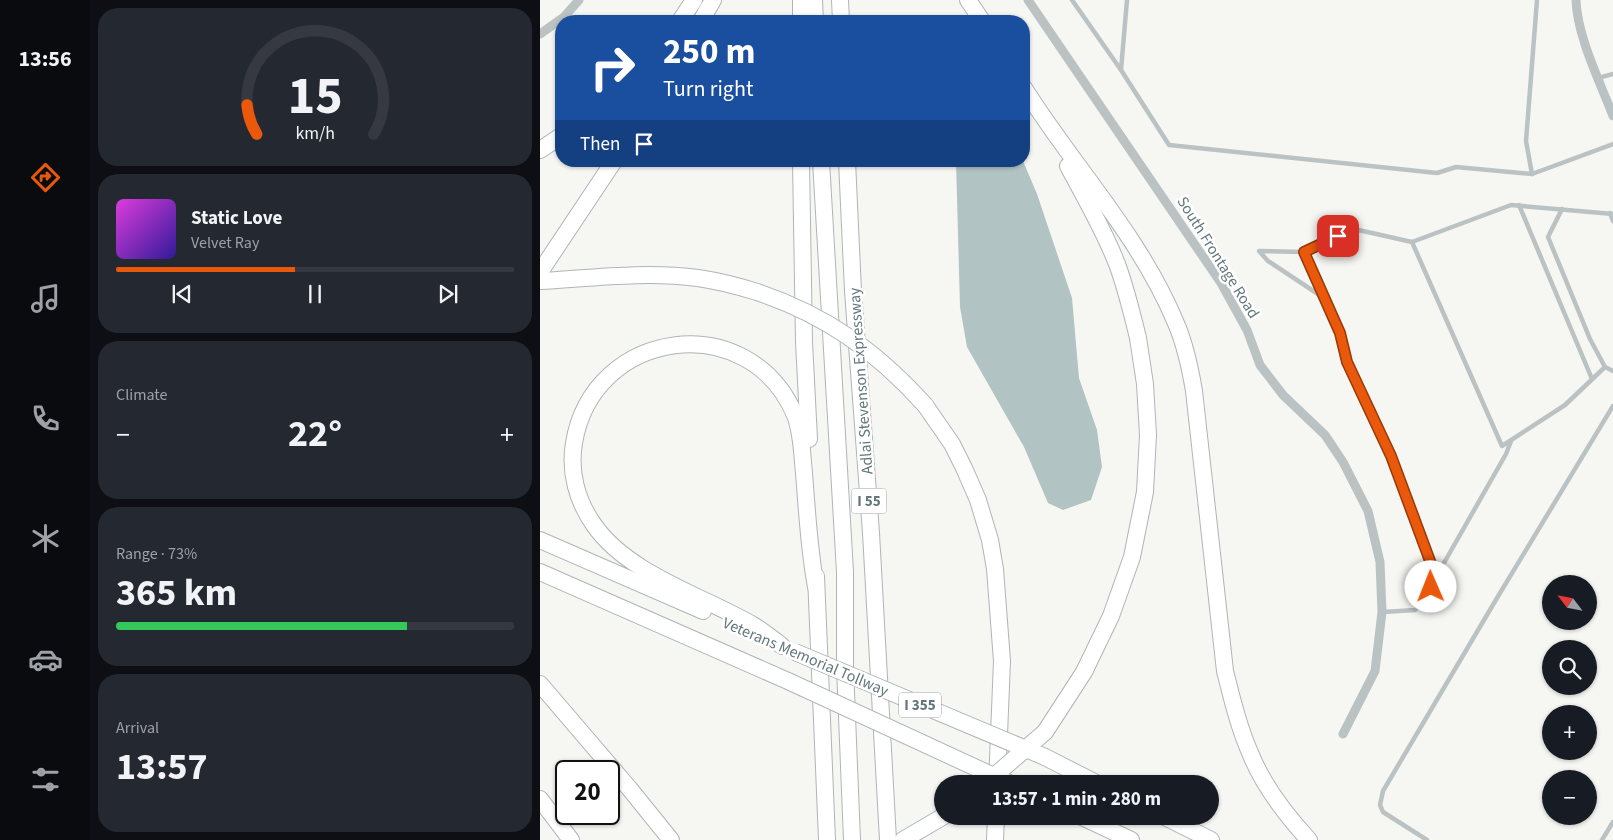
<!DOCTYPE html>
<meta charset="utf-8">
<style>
:root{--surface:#171b24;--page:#242831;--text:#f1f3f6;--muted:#9ea1a6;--line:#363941;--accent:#ea580c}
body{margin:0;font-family:"Source Sans 3",sans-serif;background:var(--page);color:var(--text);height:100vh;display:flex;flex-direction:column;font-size:19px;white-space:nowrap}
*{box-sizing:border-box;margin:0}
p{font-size:16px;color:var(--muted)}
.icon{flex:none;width:28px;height:28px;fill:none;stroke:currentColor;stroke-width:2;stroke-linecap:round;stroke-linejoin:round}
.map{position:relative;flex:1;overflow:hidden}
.sheet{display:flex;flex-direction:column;gap:8px;padding:8px;background:#0d0f14;width:450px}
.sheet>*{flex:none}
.hud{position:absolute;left:15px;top:15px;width:475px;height:152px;border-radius:20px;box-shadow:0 1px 4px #0004;background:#1a4fa0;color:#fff;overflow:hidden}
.needle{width:32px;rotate:302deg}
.fabs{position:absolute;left:1002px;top:575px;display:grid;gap:10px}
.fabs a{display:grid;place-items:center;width:55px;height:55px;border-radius:50%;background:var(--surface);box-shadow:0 1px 4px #0004;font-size:25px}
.speed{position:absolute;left:15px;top:760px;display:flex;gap:10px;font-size:25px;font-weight:700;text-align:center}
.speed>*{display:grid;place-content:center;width:65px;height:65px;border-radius:50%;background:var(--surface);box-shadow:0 1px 4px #0004;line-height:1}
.speed .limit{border:2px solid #111;border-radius:8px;background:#fff;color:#111}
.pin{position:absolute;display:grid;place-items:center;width:42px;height:42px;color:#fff;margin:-21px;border-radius:10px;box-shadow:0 2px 8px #0006}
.me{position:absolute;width:55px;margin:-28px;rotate:359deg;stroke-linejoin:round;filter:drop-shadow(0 0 4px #0008)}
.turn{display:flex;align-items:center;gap:18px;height:105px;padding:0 25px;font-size:22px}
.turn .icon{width:65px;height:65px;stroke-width:2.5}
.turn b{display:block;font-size:35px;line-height:42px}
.then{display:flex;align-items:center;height:48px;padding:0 25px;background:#0003;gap:10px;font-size:19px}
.big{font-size:38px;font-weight:700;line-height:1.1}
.sheet .widget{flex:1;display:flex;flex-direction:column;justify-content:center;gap:8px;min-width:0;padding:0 18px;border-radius:20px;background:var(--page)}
.sheet .dial{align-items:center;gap:0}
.dial svg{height:130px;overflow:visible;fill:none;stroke:var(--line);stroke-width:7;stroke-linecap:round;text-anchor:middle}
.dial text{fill:var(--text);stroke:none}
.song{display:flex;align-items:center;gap:15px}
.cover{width:60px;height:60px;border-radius:8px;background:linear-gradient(135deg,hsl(300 70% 55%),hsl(250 70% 35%))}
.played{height:5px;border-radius:2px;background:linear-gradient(90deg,var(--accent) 45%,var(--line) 45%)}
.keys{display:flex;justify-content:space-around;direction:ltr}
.heat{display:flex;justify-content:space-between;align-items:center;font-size:28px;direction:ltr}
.charge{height:8px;border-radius:4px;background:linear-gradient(90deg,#34c759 73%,var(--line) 0)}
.trip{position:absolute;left:394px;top:775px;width:285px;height:50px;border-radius:25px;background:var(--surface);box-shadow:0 1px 4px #0004;font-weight:700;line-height:50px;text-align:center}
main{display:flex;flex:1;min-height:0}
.tabs{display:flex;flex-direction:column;width:90px;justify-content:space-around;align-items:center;background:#090b0e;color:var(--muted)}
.tabs .icon{width:35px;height:35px}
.tabs .active{color:var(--accent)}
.tabs b{font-size:22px;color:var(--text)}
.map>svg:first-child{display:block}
</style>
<main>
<nav class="tabs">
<b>13:56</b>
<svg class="icon active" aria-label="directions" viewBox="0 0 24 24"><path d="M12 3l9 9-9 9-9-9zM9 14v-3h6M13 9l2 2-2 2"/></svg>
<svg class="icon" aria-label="music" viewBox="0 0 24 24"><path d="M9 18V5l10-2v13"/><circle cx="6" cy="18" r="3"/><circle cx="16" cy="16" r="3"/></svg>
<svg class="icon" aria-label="phone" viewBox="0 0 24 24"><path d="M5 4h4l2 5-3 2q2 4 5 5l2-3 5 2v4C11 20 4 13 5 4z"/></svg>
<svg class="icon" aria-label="climate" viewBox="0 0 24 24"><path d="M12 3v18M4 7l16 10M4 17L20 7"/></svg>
<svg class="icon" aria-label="car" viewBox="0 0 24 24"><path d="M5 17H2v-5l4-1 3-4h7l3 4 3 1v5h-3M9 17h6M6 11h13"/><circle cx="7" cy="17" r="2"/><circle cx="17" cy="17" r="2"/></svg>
<svg class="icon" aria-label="filters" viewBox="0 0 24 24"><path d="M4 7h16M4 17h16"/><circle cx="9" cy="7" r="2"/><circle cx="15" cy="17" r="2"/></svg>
</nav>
<section class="sheet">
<div class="widget dial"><svg viewBox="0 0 100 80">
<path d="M14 69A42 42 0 1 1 86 69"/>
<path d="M14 69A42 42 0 0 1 8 51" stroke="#ea580c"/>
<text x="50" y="56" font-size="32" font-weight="700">15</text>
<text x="50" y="72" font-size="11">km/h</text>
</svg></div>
<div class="widget">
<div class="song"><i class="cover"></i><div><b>Static Love</b><p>Velvet Ray</p></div></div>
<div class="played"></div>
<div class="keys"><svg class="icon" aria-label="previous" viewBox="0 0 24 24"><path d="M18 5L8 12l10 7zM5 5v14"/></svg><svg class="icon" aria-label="pause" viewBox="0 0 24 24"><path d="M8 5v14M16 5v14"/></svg><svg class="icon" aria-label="next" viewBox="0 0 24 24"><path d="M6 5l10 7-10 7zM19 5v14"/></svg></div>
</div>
<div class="widget"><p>Climate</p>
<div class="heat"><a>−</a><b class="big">22°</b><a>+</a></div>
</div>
<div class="widget"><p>Range · 73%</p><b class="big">365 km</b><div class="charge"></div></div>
<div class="widget"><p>Arrival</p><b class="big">13:57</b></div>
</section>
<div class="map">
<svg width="1073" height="840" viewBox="0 0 1073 840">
<rect width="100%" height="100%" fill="#f6f6f3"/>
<path fill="#b2c3c3" d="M 416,161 L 483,161 L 497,194 L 532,298 L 539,378 L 557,430 L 562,467 L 551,500 L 523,510 L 508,503 L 484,447 L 427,347 L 420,307 Z"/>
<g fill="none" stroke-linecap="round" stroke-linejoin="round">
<defs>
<g id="motorway">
<path d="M 274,0 L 275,21"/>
<path d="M 300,0 L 301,21"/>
<path d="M 428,0 L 442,21"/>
<path d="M 140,21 L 154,0"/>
<path d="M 161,21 L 173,0"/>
<path d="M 261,21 L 261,0"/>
<path d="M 484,88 C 533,166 599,235 635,321 C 645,343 650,367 654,391 L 685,671 C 692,699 699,728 711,755 C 724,787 746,815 769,840"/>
<path d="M 0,150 L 21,136"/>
<path d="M 261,161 L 264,342 L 269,439"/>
<path d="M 281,161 L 305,572 L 305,667 L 312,840"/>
<path d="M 307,161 L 313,291 L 331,533 L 348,840"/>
<path d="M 528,166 C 545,198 564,230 577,264 C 586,288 592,313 598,338"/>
<path d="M 0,272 L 74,161"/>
<path d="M 0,281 C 52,278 106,271 158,278 C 178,281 198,286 217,292"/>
<path d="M 385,405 L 412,444 L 424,468 L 438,500 L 450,540 L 455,569 L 462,661 L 457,784"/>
<path d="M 0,540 L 163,611"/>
<path d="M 0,572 L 248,681"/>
<path d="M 276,576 L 287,840"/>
<path d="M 242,646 C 233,639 223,631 213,625 C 163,596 88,574 54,525 C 37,501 29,472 34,443 C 53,328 209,307 255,415 C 262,433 262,454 264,473 C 267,511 269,550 276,587"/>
<path d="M 0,684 L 89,788 L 131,840"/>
<path d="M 505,757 L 558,784"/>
<path d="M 0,799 L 31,840"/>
<path d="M 540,816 L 591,840"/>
<path d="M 623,816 L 671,840"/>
<path d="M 363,840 L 404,816"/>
<path d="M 455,840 L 456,816"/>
</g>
</defs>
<use href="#motorway" stroke="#afb5b7" stroke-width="18"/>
<g stroke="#bbc2c3" stroke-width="4.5">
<path d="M 532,0 L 581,70"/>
<path d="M 587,0 L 581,70 L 629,145 L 897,173 L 916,167 L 992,174 L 1073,144"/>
<path d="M 1058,78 L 1073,74"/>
<path d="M 992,174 L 986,141 L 997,0"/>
<path d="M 979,205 L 1052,379"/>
<path d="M 1022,209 L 1008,237 L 1050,339 L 1065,367 L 1073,371"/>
<path d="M 1070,213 L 1073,221"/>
<path d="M 872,242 L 814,229 L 764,252 L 800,333 L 807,362 L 851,456 L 896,577"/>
<path d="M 764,252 L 719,251 L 728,261 L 784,298"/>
<path d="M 1065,367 L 1025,405 L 962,446 L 872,242 L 971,205 L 1073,214"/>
<path d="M 843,612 L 875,610 L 887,597 L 896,577 L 966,454 L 971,441"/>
<path d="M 887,840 L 843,812 L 840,805 L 843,791 L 957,598 L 1073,406"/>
<path d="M 1062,840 L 1073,822"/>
</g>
<g stroke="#bbc2c3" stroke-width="9">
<path d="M 488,0 L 681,283 L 707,330 L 720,365 L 743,395 L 785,435 L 803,462 L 828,511 L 840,562 L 842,612 L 835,671 L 803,734"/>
<path d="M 1036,0 C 1037,36 1060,82 1073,116"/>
<path d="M 0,34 L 24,17 L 39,0"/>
</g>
<use href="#motorway" stroke="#fff" stroke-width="16"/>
<defs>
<g id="motorway-bridge">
<path d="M 217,292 C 286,315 336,351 385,405"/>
<path d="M 255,652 L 505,757"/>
<path d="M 248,681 L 471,784"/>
<path d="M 445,784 L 505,732 L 544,672 L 571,616 L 592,557 L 605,492 L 608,435 L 605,384 L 598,338"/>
</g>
</defs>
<use href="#motorway-bridge" stroke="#afb5b7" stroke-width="18" stroke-linecap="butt"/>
<use href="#motorway-bridge" stroke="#fff" stroke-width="16"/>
</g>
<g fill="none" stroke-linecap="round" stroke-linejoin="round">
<defs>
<path id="route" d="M 798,236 L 764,252 L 800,333 L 807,362 L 851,456 L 896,577 L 891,587"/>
</defs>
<use href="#route" stroke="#983908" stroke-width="12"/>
<use href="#route" stroke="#ea580c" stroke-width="9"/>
</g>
<g text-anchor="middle" stroke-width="5" stroke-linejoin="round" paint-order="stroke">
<g fill="#fff" stroke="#92a0a3" stroke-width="1">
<rect x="311.5" y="488.5" width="35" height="25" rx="4"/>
<rect x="359" y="692.5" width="42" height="25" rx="4"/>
</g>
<g font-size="15" font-weight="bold" fill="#63787c">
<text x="329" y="506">I 55</text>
<text x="380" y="710">I 355</text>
</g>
<g font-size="16" fill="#63787c" stroke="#fff">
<text transform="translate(679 257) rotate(58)" y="6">South Frontage Road</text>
<text transform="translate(320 381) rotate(-94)" y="6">Adlai Stevenson Expressway</text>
<text transform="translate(266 656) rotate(23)" y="6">Veterans Memorial Tollway</text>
</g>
</g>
</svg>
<div class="fabs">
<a><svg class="needle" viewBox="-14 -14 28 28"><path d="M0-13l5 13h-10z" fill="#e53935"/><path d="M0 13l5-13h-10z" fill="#9ea1a6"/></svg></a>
<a><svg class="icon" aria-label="search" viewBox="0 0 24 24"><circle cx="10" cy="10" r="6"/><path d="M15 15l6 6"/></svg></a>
<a>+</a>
<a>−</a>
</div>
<div class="speed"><div class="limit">20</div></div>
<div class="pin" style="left:798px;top:236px;background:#d93025"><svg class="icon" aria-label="arrive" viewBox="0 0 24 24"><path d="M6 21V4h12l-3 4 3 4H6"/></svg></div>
<svg class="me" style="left:891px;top:587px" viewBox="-20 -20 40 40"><circle r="19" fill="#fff"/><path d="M0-13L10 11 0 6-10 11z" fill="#ea580c"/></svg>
<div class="trip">13:57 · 1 min · 280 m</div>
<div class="hud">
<div class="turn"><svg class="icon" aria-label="right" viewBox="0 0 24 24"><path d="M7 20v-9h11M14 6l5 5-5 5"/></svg><div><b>250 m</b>Turn right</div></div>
<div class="then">Then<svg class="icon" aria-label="arrive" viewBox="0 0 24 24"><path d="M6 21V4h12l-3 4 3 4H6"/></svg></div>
</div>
</div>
</main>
